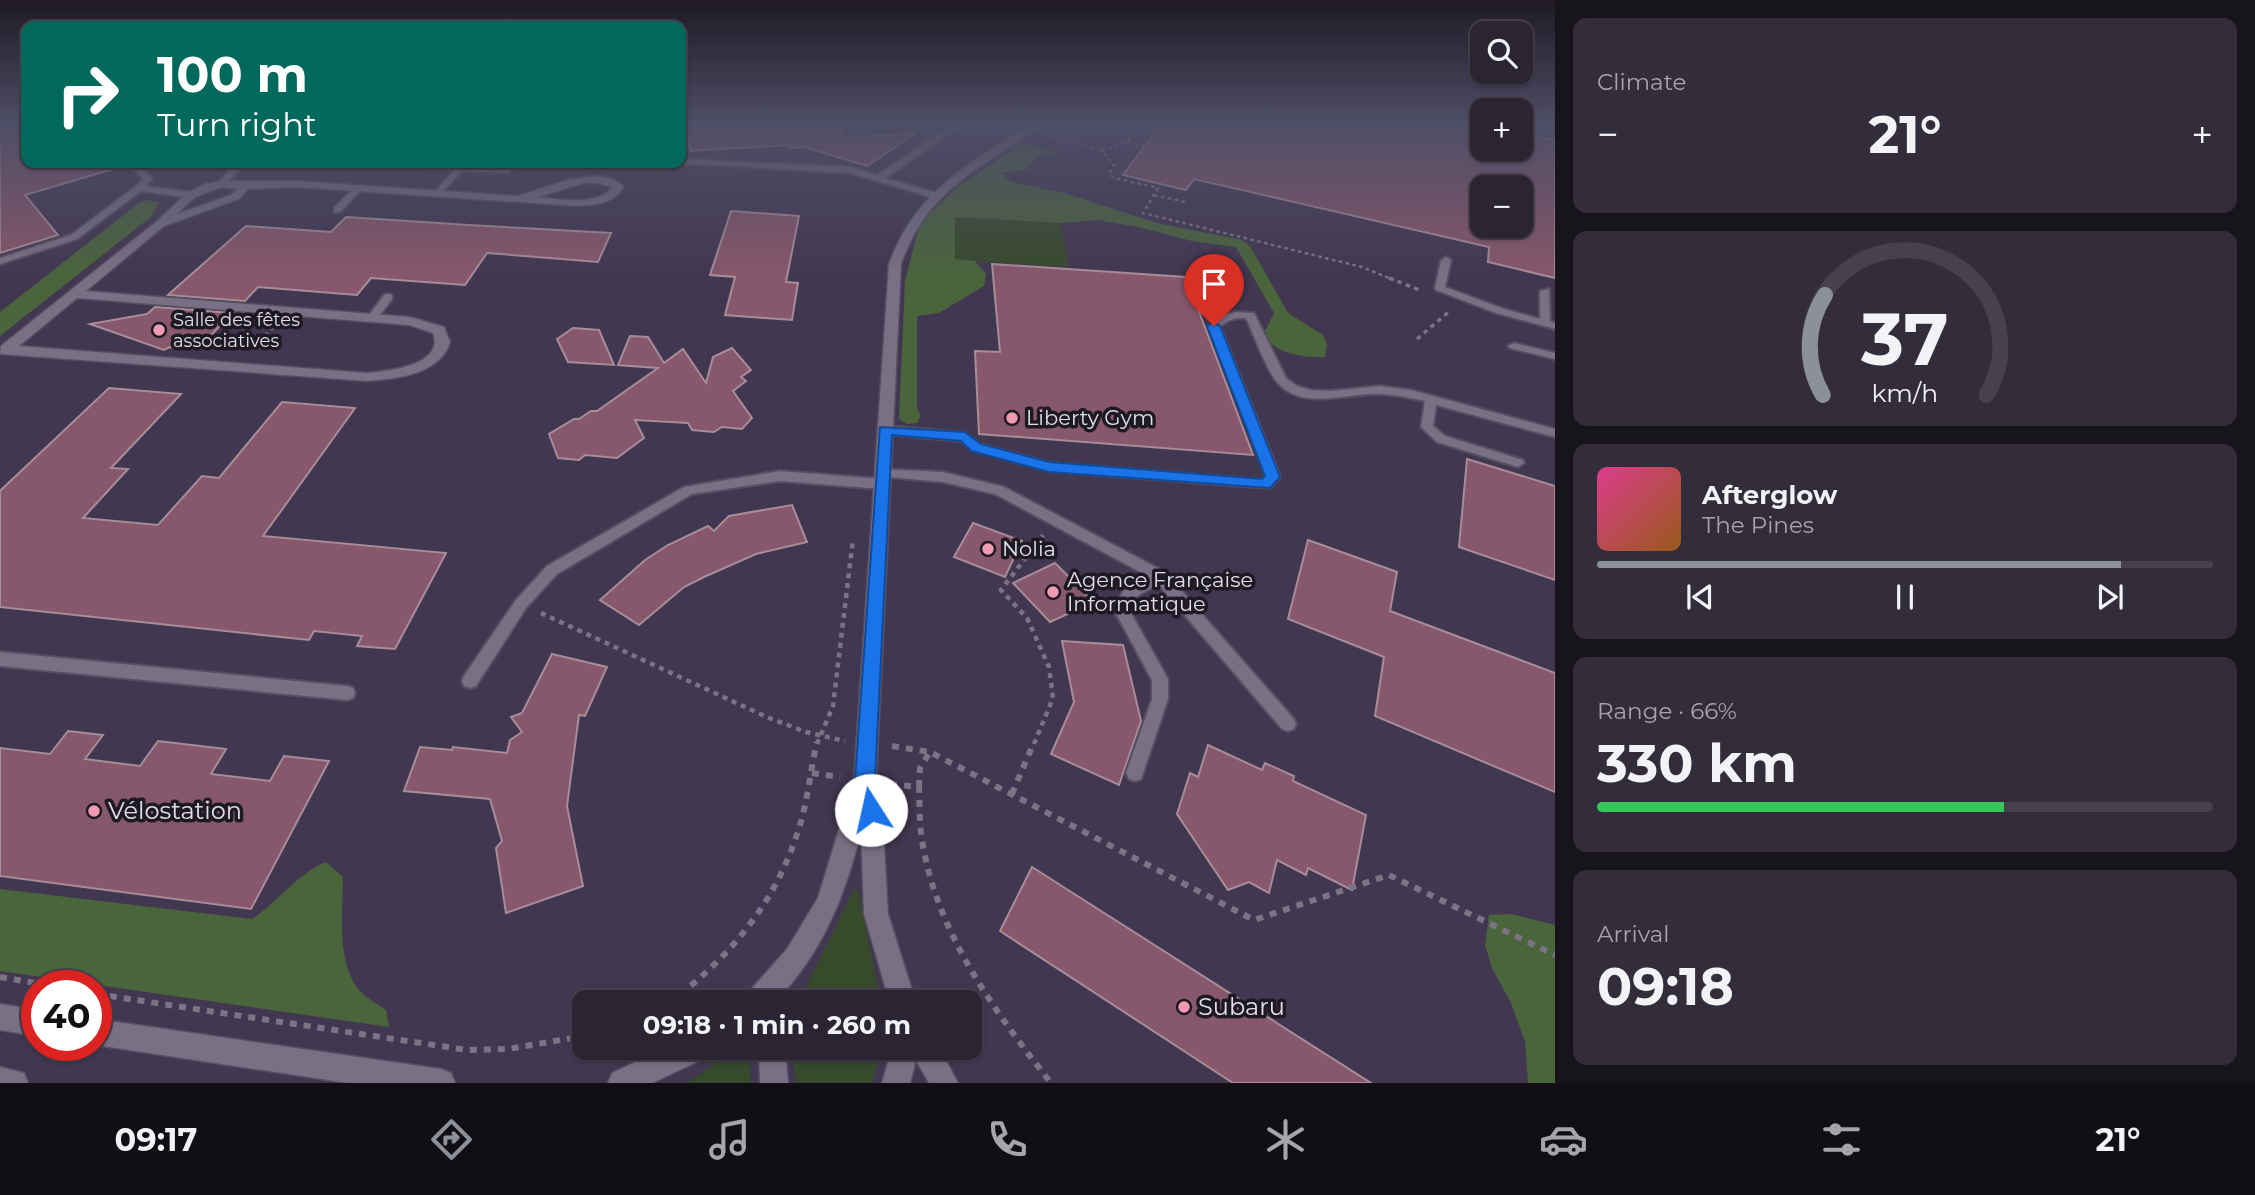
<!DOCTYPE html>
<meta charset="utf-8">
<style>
:root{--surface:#2b2432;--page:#332c3a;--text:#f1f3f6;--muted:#a6a4ac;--line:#47414d;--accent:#8c9099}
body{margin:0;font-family:Montserrat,sans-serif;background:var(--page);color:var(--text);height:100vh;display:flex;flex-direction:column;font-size:26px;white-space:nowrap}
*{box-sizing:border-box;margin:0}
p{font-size:23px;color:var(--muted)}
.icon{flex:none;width:38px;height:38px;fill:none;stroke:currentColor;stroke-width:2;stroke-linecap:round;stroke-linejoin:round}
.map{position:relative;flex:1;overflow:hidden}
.sheet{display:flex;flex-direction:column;gap:18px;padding:18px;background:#18141c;width:700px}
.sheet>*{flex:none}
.top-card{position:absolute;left:21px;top:21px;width:665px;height:147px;border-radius:14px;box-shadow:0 2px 5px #0004,0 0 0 2px var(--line);background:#00695c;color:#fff;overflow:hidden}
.buttons{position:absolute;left:1470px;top:21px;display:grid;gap:14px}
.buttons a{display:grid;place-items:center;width:63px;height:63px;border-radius:14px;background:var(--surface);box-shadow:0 2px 5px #0004,0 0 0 2px var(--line);font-size:35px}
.speed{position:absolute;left:21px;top:970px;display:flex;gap:14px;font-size:35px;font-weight:700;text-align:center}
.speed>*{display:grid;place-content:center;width:91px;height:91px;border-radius:50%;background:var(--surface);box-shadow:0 2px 5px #0004,0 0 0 2px var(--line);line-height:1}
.speed .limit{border:10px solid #d22;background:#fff;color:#111}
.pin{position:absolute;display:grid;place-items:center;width:60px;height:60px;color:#fff;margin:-72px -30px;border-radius:50% 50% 50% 0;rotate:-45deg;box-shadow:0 0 7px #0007}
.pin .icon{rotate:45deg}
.me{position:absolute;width:77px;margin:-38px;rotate:350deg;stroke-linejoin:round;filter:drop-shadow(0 0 5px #0008)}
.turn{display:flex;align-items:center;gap:24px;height:147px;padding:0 21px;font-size:32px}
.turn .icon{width:91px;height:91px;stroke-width:2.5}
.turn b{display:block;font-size:49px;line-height:60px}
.big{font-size:52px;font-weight:700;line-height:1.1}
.sheet .widget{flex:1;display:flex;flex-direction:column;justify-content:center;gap:10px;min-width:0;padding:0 24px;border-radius:14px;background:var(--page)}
.sheet .dial{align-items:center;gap:0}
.dial svg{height:182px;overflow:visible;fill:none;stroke:var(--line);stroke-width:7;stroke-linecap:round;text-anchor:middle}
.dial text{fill:var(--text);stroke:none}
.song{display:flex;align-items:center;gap:21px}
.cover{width:84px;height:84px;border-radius:10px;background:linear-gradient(135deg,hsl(330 70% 55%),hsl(30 70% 35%))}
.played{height:7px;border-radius:4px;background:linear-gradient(90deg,var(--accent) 85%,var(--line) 85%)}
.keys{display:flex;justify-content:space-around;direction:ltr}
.heat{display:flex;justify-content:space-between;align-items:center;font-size:38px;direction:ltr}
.charge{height:10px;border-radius:5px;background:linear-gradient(90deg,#34c759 66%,var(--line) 0)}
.trip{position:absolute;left:572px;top:990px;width:410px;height:70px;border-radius:14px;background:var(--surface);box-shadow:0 2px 5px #0004,0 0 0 2px var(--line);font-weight:700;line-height:70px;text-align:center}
.dock{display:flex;height:112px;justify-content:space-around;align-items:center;background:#110e14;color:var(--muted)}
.dock .icon{width:49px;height:49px}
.dock .on{color:var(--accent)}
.dock b{font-size:32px;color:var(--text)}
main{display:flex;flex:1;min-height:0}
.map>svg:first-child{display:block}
</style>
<main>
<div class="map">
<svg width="1555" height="1083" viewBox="0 0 1555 1083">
<rect width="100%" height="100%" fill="#393043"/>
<path fill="#423750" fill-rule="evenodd" d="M 0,123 L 26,123 L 26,163 L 681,163 L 681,123 L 1482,123 L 1482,149 L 1521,149 L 1521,123 L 1555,123 L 1555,1083 L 0,1083 ZM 1482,187 L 1521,187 L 1521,226 L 1482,226 ZM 37,985 L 96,985 L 96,1045 L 37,1045 ZM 584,1003 L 970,1003 L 970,1048 L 584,1048 Z"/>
<g fill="#374a2c">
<path d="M 954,217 L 1060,223 L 1069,267 L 955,260 Z"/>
<path d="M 854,889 L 858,890 L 881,1003 L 798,1003 Z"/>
<path d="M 737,1048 L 748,1048 L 751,1083 L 687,1083 Z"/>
<path d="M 791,1048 L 881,1048 L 872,1083 L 796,1083 Z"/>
</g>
<g fill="#4a643c">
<path d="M 1020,144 L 1036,146 L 1059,154 L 1039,156 L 1025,170 L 1000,173 L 1012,182 L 1064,193 L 1157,223 L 1242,240 L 1250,246 L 1288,313 L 1323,335 L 1327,344 L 1325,357 C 1305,358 1272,354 1264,333 L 1274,313 L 1236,247 L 1192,241 L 1138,227 L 1098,220 L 1060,223 L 955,217 L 955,259 L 975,261 L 986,274 L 984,286 L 939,313 L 917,316 L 917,408 L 921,416 L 917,423 L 907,424 L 899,419 L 905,281 L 918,230 L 925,218 L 955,189 Z"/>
<path d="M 146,200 L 159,202 L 152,216 L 0,336 L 0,312 L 139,203 Z"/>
<path d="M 326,862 L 343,877 C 343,910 335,968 363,994 C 370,1000 378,1005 386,1010 L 389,1027 L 0,971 L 0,889 L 252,919 C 276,903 301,871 326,862 Z"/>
<path d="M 1511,914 L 1555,925 L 1555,1083 L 1528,1083 L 1525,1041 L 1510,1001 L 1492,968 L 1485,945 L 1489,915 Z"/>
</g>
<g fill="#87576b" stroke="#a78d97" stroke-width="2" fill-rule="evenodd">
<path d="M 0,123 L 6,123 L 26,147 L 26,163 L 112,163 L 113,169 L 25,195 L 58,235 L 0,253 Z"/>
<path d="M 686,123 L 842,123 L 842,138 L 916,133 L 867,166 L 804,147 L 790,148 L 789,145 L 690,151 Z"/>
<path d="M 1171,123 L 1469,123 L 1482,126 L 1482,149 L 1521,149 L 1521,133 L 1555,140 L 1555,278 L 1488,262 L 1489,247 L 1194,179 L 1186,190 L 1123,175 L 1157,130 L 1165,132 ZM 1482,187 L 1521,187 L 1521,226 L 1482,226 Z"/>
<path d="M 731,211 L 799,216 L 786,282 L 798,283 L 792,320 L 725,315 L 735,277 L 710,275 Z"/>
<path d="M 346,217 L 469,225 L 611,233 L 598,262 L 487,253 L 465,285 L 371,278 L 357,295 L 258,287 L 245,301 L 168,295 L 246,226 L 331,232 Z"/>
<path d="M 992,264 L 1186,277 L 1253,455 L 979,434 L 975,351 L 1000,352 Z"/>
<path d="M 155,307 L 233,313 L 197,349 L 170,347 L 164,350 L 90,324 L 147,314 Z"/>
<path d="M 573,328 L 599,330 L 614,365 L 568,362 L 557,339 Z"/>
<path d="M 630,336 L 648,337 L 664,363 L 683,349 L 706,383 L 713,357 L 732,348 L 751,370 L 741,377 L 746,381 L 733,391 L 752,418 L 742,429 L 722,427 L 714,432 L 692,430 L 688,423 L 635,420 L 644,438 L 617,458 L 585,455 L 579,460 L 558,458 L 549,434 L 574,419 L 579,419 L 591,411 L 597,411 L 658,368 L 618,365 Z"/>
<path d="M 109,388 L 181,394 L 111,468 L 128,469 L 83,518 L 158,525 L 202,476 L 219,478 L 282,402 L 355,408 L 263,536 L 446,553 L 395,649 L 357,646 L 362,636 L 314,631 L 309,640 L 0,607 L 0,491 Z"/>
<path d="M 1467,459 L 1555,486 L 1555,580 L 1459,547 Z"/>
<path d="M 792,505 L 807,542 L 756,554 L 704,577 L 684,587 L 639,625 L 600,600 L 645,560 L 668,545 L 708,526 L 714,531 L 729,516 Z"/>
<path d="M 973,523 L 1022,541 L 1005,577 L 954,557 Z"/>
<path d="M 1308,540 L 1397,572 L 1390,611 L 1555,673 L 1555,792 L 1375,716 L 1384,657 L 1288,619 Z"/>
<path d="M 1055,563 L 1094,602 L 1050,622 L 1013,583 Z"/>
<path d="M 1062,641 L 1123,645 L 1141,721 L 1119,785 L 1051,754 L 1074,702 Z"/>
<path d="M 552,654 L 607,667 L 585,716 L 579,715 L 567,806 L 583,886 L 506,913 L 496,848 L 502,841 L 490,799 L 404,791 L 420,747 L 452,750 L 453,747 L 507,753 L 510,740 L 522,732 L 511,717 L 522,713 Z"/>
<path d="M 68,731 L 103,735 L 85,759 L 140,766 L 158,741 L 226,749 L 211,774 L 270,781 L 284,756 L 329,761 L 251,909 L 0,876 L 0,748 L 50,754 Z"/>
<path d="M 1208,745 L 1262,770 L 1265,763 L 1294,776 L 1293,781 L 1366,815 L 1352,890 L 1308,868 L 1306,875 L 1277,860 L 1269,893 L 1249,882 L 1228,890 L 1177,814 L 1190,773 L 1198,777 Z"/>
<path d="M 1032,867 L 1371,1083 L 1233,1083 L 1000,931 Z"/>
</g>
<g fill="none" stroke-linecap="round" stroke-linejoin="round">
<defs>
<g id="service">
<path d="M 955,123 L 965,123 L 885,178 L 937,193 L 937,197 L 934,198 L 850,173 L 678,163 L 681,163 L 681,159 L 851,167 L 877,175 Z"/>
<path d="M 128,163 L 136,163 L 151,177 L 152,179 L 146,186 L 191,192 L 195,195 L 191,198 L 141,191 L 77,239 L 0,264 L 0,258 L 71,235 L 136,186 L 143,179 Z"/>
<path d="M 236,163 L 244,163 L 225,186 L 219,186 L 219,182 Z"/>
<path d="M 378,163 L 507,167 L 510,163 L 518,163 L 509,173 L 462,171 L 438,196 L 434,193 L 454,170 L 382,166 Z"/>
<path d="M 356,186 L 363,188 L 340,212 L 334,212 L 334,208 Z"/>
<path d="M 1446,257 L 1451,260 L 1445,287 L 1504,309 L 1540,319 L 1540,291 L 1549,289 L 1550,321 L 1555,323 L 1555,329 L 1496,313 L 1436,290 L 1435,288 L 1441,260 Z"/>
<path d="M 388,294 L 392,295 L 392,299 L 376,320 L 368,320 L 367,318 L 384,295 Z"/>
<path d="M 1235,312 L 1254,313 L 1286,378 L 1297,386 L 1311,390 L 1331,391 L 1380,386 L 1411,390 L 1555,429 L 1555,437 L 1436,405 L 1433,426 L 1445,436 L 1523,460 L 1524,463 L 1518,467 L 1437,442 L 1421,427 L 1425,401 C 1411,398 1396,395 1382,394 C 1350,392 1302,412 1277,382 C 1267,371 1253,333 1246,318 C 1235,318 1228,319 1220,327 L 1280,477 L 1270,488 L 1049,471 L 972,450 L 962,441 L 885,434 L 879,430 L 885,426 L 965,433 L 980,444 L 1049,463 L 1262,480 L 1266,476 L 1209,326 L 1218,317 Z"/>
<path d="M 1514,343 L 1555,353 L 1555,359 L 1510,348 L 1508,346 Z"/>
<path d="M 882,469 L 943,472 L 1004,487 L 1165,572 L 1294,719 L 1296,724 L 1294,729 L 1288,731 L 1282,729 L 1158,584 L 1134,598 L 1128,608 L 1168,679 L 1168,699 L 1141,779 L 1135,781 L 1129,779 L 1126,773 L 1152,699 L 1152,680 L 1113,608 L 1124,590 L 1148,576 L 995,494 L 943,482 L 877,476 L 876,473 Z"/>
<path d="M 780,471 L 882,479 L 889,484 L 882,489 L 780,481 L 692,494 L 557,574 L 526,608 L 476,686 L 470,688 L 464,686 L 462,681 L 464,676 L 516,600 L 547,566 L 684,487 Z"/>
<path d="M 0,652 L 347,686 L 353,688 L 355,693 L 353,698 L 347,700 L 0,666 Z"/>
</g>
<path id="minor" d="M 596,176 L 612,179 L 624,186 C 614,204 596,205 577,206 L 296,187 L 248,189 L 239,199 L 164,226 L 86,291 L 410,317 L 444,327 L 450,342 C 441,374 396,379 367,381 L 0,354 L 1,346 L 156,222 L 187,193 L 205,184 L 222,181 L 296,181 L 518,196 L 567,180 ZM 584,183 L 596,183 L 613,187 C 597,207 560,199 538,197 ZM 222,187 L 237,189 L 231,195 L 177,214 L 195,197 ZM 77,298 L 409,325 L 433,333 C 445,365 389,371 367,373 L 19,346 Z"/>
<g id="tertiary">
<path d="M 1032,123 L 1044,123 C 1030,135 1014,144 999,154 C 952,184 920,210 901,264 L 876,780 L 882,810 L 888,914 L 916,1003 L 890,1003 L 864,914 L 861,831 C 845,897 822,954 774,1003 L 743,1003 L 747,994 L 787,949 L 818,898 L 854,780 L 889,264 C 916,189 969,165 1032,123 Z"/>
<path d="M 665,1048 L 708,1048 L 705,1058 L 652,1083 L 608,1083 L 612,1073 Z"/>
<path d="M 759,1048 L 785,1048 L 788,1083 L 760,1083 Z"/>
<path d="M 892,1048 L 939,1048 L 958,1083 L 929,1083 L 916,1060 L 910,1083 L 882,1083 Z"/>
</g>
<g id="secondary">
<path d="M 0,1004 L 37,1010 L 37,1036 L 0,1030 Z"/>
<path d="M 96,1019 L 441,1069 L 451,1073 L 455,1083 L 348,1083 L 96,1045 Z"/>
<path d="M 0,1067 L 24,1073 L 28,1083 L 0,1083 Z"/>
</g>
</defs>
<use href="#service" stroke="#564f5f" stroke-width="4"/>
<use href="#minor" stroke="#564f5f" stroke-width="3"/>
<use href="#tertiary" stroke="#564f5f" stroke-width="3"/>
<use href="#secondary" stroke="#564f5f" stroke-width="3"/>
<g stroke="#7c7485" stroke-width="2.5" stroke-dasharray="3.5 3.5" stroke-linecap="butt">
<path d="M 1051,136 L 1102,151 L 1114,165 L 1109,173 L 1114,178 L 1158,188 L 1143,213 L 1362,267 L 1394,280"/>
<path d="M 1127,142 L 1145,146"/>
<path d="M 1102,151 L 1127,142 L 1142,127 L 1166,129"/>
<path d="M 1154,195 L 1185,202"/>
</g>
<g stroke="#7c7485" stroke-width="3.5" stroke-dasharray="4.5 4.5" stroke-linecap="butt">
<path d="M 1389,278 L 1422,291"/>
<path d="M 263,338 L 278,339"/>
<path d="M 1417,339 L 1451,310"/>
<path d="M 253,350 L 272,328"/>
</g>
<g stroke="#7c7485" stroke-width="4.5" stroke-dasharray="5 5" stroke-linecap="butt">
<path d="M 541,613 L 769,718 L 806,732 L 845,741"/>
<path d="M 817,744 L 833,706 L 853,539"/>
<path d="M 1034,744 L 1053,698 L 1049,667 L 1027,618 L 1001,590 L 1043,535"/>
</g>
<g stroke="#7c7485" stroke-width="6" stroke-dasharray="7 7" stroke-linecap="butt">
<path d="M 892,746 L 930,752 L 1254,920 L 1389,875 L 1555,955"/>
<path d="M 812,773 L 840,777"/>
<path d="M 890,784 L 919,787 C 920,805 919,823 922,840 C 936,932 995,1012 1051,1083"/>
<path d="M 919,787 L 920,768 L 930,752"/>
<path d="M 1012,794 L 1034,742"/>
<path d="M 0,977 L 47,985"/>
<path d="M 96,994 L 467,1050 L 508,1049 L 584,1036"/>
<path d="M 669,1003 C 729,958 775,904 798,831 C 808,802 810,771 817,742"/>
</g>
<use href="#service" fill="#797085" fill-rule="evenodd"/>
<use href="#minor" fill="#797085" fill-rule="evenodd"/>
<use href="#tertiary" fill="#797085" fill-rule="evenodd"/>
<use href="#secondary" fill="#797085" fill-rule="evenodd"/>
</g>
<linearGradient id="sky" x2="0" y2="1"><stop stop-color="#1f1a25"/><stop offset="0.45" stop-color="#4e4e66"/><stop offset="1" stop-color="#4e4e66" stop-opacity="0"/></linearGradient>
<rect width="1555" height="275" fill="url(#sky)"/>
<path fill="#1a73e8" stroke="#114b97" stroke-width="2" d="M 1214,322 L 1220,326 L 1280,477 L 1270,488 L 1049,472 L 971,451 L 961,441 L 892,435 L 875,780 L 882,810 L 879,817 L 871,820 L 864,817 L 855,780 L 880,427 L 965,432 L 981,444 L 1049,462 L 1262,479 L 1265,476 L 1207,326 Z"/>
<g fill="#f09ab4" stroke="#1e1a23" stroke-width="2.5">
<circle cx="159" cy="330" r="7"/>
<circle cx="1012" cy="418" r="7"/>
<circle cx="988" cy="549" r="7"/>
<circle cx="1053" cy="592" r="7"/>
<circle cx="94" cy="811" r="7"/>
<circle cx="1184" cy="1007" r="7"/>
</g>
<g text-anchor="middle" stroke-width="7" stroke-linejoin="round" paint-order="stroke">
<g font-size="18" fill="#e2dde9" stroke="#1e1a23" text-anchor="start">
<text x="173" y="326">Salle des fêtes<tspan x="173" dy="21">associatives</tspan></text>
</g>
<g font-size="21" fill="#e2dde9" stroke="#1e1a23" text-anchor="start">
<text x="1026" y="425">Liberty Gym</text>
<text x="1002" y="556">Nolia</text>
<text x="1067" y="587">Agence Française<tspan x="1067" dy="24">Informatique</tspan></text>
</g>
<g font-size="24" fill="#e2dde9" stroke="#1e1a23" text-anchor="start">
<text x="108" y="819">Vélostation</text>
<text x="1198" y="1015">Subaru</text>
</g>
</g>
</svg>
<div class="buttons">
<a><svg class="icon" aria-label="search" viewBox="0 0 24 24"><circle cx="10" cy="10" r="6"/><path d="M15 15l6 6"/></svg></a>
<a>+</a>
<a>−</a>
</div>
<div class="speed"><div class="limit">40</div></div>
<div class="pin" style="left:1214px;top:326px;background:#d93025"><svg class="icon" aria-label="arrive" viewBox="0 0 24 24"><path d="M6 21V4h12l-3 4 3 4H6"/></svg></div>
<svg class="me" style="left:871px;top:810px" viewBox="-20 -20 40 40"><circle r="19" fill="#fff"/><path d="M0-13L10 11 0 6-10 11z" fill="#1a73e8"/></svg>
<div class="trip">09:18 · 1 min · 260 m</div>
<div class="top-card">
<div class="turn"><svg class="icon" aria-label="right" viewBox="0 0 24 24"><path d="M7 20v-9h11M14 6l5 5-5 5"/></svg><div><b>100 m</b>Turn right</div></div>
</div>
</div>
<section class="sheet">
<div class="widget"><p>Climate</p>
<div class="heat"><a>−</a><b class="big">21°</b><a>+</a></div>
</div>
<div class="widget dial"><svg viewBox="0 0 100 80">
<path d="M14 69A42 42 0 1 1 86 69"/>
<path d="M14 69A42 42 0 0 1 15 25" stroke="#8c9099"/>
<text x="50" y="56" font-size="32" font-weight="700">37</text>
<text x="50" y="72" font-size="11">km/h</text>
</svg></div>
<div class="widget">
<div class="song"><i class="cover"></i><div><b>Afterglow</b><p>The Pines</p></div></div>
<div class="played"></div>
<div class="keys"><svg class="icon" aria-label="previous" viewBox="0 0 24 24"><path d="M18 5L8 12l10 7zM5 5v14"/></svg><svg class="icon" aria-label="pause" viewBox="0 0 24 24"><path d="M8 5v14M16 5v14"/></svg><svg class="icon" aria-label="next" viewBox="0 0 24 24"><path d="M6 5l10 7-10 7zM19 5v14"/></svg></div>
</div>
<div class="widget"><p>Range · 66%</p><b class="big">330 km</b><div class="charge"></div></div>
<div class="widget"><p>Arrival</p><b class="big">09:18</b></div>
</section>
</main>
<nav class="dock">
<b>09:17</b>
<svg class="icon on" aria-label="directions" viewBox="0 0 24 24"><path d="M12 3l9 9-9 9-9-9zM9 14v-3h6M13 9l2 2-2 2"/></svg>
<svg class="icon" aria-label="music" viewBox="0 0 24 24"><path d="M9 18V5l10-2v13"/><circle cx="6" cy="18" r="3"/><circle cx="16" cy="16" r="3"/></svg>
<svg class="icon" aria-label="phone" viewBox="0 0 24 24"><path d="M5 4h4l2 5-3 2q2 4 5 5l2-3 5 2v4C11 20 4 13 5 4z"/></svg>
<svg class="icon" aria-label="climate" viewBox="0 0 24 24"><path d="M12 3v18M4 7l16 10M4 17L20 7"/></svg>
<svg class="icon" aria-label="car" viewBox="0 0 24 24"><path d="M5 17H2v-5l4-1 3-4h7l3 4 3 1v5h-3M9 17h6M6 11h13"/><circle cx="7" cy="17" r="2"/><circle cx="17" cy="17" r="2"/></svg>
<svg class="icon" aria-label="filters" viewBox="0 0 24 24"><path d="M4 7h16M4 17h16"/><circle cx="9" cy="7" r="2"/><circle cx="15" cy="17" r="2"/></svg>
<b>21°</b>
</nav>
